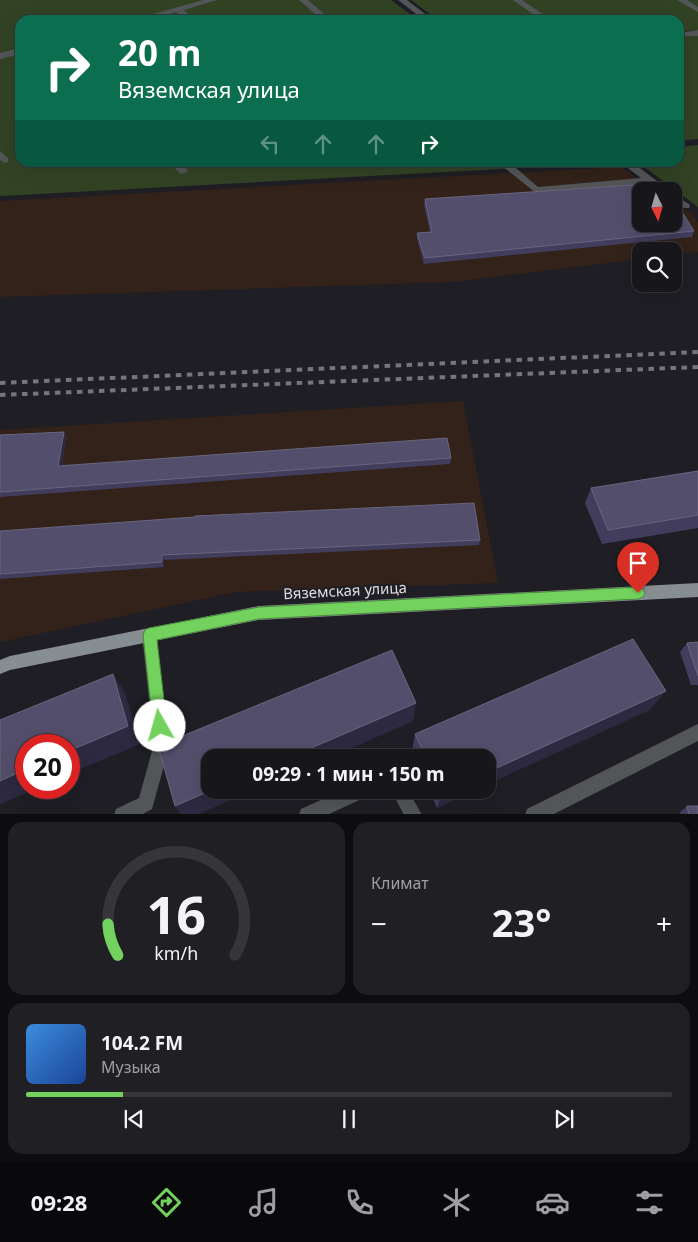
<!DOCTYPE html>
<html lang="ru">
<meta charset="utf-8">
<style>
:root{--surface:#17161b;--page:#201f24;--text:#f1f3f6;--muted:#9e9fa3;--line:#36353a;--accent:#72d25d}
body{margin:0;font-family:"Noto Sans",sans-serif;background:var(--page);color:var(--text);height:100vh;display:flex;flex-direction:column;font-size:19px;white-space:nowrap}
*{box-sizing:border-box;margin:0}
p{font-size:16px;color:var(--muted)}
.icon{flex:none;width:28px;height:28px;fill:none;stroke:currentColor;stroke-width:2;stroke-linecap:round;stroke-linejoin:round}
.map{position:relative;height:814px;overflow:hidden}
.drawer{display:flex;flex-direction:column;gap:8px;padding:8px;background:#0d0c0f;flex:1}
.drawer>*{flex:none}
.banner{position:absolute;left:15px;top:15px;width:669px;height:152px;border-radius:15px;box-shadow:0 5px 20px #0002,0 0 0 1px var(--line);background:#0b6e4f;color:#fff;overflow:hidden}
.needle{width:32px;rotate:175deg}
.tools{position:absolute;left:632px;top:182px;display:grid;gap:10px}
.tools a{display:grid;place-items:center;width:50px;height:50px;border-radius:10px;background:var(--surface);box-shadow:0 5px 20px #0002,0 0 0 1px var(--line);font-size:25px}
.speed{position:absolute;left:15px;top:734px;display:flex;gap:10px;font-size:25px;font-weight:700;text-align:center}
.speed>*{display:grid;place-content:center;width:65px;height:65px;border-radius:50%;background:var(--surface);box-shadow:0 5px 20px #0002,0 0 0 1px var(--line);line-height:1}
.speed .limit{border:8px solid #d22;background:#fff;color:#111}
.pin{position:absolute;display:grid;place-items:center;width:42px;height:42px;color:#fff;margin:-51px -21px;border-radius:50% 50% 50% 0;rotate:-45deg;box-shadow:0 0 5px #0007}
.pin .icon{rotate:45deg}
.me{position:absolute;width:55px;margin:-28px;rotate:353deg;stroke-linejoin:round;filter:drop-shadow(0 0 4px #0008)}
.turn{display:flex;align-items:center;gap:18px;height:105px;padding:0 20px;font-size:22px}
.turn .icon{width:65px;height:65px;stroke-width:2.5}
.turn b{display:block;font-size:35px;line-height:42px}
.lanes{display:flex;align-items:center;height:48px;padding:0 20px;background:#0003;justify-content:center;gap:25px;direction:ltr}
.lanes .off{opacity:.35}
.big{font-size:38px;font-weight:700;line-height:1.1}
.drawer .tile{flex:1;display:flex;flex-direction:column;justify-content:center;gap:8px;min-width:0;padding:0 18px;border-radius:15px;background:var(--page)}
.drawer .dial{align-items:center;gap:0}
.dial svg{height:130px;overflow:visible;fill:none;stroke:var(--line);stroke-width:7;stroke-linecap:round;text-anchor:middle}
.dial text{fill:var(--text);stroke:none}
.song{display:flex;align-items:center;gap:15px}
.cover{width:60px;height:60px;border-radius:8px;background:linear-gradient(135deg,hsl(210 70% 55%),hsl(220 70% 35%))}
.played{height:5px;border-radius:2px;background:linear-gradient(90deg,var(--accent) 15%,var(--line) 15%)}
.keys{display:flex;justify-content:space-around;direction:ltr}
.heat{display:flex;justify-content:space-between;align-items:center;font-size:28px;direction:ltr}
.drawer .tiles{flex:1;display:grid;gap:8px;grid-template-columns:1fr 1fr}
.tile:last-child{grid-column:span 2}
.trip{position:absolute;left:201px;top:749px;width:295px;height:50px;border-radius:15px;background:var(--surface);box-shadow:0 5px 20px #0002,0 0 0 1px var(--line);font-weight:700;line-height:50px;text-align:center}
.tabs{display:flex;height:80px;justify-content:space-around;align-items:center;background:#09090b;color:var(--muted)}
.tabs .icon{width:35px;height:35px}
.tabs .on{color:var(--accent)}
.tabs b{font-size:22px;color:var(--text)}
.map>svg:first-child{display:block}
</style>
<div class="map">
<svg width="698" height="815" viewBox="0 0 698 815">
<rect width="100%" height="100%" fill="#1f1e24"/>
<g fill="#322219">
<path d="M 621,167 L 657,191 L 641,191 L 641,224 L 674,224 L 674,202 L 692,214 L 698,223 L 698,252 L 674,255 L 674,251 L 641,251 L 641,259 L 453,282 L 0,297 L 0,201 Z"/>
<path d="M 463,401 L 498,583 L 236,592 L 0,642 L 0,430 Z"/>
</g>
<g fill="#324324">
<path d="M 0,0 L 391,0 L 418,20 L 20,20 L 20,162 L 611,163 L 0,196 Z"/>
<path d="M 411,0 L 698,0 L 698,30 L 679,32 L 679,20 L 438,20 Z"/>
<path d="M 698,36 L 698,139 L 679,141 L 679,38 Z"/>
<path d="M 698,145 L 698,207 L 639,163 L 679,162 L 679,147 Z"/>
</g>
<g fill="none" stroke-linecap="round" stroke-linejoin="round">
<g fill="#535658" fill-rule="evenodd">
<path d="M 203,0 L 217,0 L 184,10 L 194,20 L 185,20 L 176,12 L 146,20 L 132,20 Z"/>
<path d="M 299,0 L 308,0 L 331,20 L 322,20 Z"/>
<path d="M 398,0 L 407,0 L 433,20 L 424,20 Z"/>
<path d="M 513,0 L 522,0 L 551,20 L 541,20 Z"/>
<path d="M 677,0 L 687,0 L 698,7 L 698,12 Z"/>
<path d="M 698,30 L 698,36 L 679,37 L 679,33 Z"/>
<path d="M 20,48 L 20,54 L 0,59 L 0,53 Z"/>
<path d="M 0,151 L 8,158 L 8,162 L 5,163 L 0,160 Z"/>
<path d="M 170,162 L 181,162 L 188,171 L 183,174 L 179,173 Z"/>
<path d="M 497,162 L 509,162 L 538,187 L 641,178 L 620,162 L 632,162 L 670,191 L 659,191 L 649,184 L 536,193 Z"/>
<path d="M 674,195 L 689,204 L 690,206 L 689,208 L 681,208 L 674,203 Z"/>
<path d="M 149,628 L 154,630 L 156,635 L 170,744 L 152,809 L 141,815 L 114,815 L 116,809 L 139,798 L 154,744 L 142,635 L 144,630 Z"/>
<path d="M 698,724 L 698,741 L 552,815 L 525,815 L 527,809 Z"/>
<path d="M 343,790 L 370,790 L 368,796 L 327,815 L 299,815 L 301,809 Z"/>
<path d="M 391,790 L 408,790 L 422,815 L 404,815 Z"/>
</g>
<path fill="#878e92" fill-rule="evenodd" d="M 698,583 L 698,597 L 259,620 L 10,670 L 0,674 L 0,660 L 10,656 L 259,606 Z"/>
<g stroke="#76757b" stroke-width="4" stroke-dasharray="5.5 5.5" stroke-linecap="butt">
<path d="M 0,383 L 698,352"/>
<path d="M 0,395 L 698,367"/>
</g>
</g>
<g fill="#433d5d">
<path d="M 425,199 L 641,224 L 694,231 L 692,237 L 424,264 L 417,239 L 417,233 L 430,232 L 424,205 Z"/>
<path d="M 64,432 L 66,437 L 62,465 L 451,458 L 450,464 L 0,497 L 0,435 Z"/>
<path d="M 698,471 L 698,528 L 602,544 L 585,503 L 591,488 Z"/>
<path d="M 0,531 L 480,540 L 479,545 L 164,560 L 164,567 L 0,579 Z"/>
<path d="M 698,642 L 698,685 L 691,685 L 680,652 L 687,643 Z"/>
<path d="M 650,710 L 488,758 L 415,758 L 412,751 L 415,734 Z"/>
<path d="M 429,790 L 475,790 L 437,808 Z"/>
<path d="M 687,806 L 698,815 L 681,815 L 680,812 Z"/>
</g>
<g fill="#2d2940">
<path d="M 64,432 L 66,437 L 61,471 L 58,466 Z"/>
<path d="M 162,555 L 164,560 L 164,567 L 162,562 Z"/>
<path d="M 113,674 L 125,693 L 140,744 L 69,774 L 69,751 Z"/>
<path d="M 666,691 L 650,710 L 488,784 L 488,772 Z"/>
<path d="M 416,703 L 413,721 L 329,758 L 288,758 Z"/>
<path d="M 26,769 L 26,788 L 38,788 L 0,804 L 0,781 Z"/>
<path d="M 212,790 L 254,790 L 197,815 L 181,815 L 175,806 Z"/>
<path d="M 448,790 L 475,790 L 437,808 L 442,793 Z"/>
</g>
<g fill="#534e6b" stroke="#69657e">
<path d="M 650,184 L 654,191 L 641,191 L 641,224 L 674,224 L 674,210 L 681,210 L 694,231 L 425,258 L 417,233 L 432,232 L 425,199 Z"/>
<path d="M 64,432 L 58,466 L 447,438 L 451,458 L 0,492 L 0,435 Z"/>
<path d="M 698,471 L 698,515 L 608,530 L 591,488 Z"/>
<path d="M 474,503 L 480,540 L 162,555 L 162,562 L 0,574 L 0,531 L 195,517 L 195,516 Z"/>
<path d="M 633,639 L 666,691 L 488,772 L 488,758 L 426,758 L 415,734 Z"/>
<path d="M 698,642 L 698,676 L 687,643 Z"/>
<path d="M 392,650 L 416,703 L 288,758 L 210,758 L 210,790 L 212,790 L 175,806 L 158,746 Z"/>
<path d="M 113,674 L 128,726 L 69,751 L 69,745 L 26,745 L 26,769 L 0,781 L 0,720 Z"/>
<path d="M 441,790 L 448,790 L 442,793 Z"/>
<path d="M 687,806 L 698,806 L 698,815 L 689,815 Z"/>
</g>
<path fill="#72d25d" stroke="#4a883c" d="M 638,587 L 643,589 L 645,593 L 643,597 L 638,599 L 259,619 L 157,640 L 167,726 L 165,731 L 160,733 L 155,731 L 153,726 L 143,635 L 145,630 L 149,628 L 259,607 Z"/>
<g text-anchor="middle" stroke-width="4" stroke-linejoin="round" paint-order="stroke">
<g font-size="15" fill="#dedde2" stroke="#1f1e24">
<text transform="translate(345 591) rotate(-3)" y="5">Вяземская улица</text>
</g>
</g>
</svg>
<div class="tools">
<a><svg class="needle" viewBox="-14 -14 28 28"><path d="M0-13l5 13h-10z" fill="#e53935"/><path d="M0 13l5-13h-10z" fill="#9e9fa3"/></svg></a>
<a><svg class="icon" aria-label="search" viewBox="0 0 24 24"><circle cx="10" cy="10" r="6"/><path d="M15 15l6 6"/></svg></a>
</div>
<div class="speed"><div class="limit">20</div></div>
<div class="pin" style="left:638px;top:593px;background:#d93025"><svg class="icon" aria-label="arrive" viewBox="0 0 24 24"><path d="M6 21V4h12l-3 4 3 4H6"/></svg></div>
<svg class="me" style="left:160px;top:726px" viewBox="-20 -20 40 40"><circle r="19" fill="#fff"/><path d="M0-13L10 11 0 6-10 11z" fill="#72d25d"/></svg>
<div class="trip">09:29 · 1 мин · 150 m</div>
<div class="banner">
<div class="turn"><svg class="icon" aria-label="right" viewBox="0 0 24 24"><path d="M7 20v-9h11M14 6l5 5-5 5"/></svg><div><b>20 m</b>Вяземская улица</div></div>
<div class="lanes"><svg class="icon off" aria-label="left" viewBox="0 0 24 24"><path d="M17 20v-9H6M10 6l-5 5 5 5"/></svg><svg class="icon off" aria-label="ahead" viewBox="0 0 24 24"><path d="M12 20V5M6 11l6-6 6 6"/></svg><svg class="icon off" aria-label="ahead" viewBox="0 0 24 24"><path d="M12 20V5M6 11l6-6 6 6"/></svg><svg class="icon" aria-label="right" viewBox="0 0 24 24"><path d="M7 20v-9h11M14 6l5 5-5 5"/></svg></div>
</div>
</div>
<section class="drawer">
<div class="tiles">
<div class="tile dial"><svg viewBox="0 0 100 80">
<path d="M14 69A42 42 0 1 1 86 69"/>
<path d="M14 69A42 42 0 0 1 8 50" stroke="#72d25d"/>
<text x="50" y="56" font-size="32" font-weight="700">16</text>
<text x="50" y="72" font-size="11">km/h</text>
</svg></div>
<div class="tile"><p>Климат</p>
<div class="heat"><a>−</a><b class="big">23°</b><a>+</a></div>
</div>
<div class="tile">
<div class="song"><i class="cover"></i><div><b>104.2 FM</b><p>Музыка</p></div></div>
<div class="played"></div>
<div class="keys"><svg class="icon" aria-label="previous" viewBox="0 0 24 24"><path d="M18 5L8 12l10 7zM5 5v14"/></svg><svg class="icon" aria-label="pause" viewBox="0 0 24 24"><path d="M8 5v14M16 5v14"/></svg><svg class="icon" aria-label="next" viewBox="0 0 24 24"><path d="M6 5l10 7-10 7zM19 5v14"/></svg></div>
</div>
</div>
</section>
<nav class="tabs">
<b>09:28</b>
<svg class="icon on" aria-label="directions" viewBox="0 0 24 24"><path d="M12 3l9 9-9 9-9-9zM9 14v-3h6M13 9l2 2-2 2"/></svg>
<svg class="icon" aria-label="music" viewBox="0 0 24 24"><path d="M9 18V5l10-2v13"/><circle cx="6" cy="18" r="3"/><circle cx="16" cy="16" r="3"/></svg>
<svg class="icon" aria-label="phone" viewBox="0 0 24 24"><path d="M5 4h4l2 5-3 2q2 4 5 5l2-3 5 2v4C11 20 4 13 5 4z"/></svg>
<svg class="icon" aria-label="climate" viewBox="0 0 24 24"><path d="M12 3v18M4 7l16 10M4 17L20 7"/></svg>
<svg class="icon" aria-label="car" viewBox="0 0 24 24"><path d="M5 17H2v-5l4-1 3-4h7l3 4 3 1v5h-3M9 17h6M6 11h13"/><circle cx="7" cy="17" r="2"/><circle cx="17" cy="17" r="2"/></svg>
<svg class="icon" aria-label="filters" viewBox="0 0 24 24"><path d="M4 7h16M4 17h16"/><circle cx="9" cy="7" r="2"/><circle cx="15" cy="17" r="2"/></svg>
</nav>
